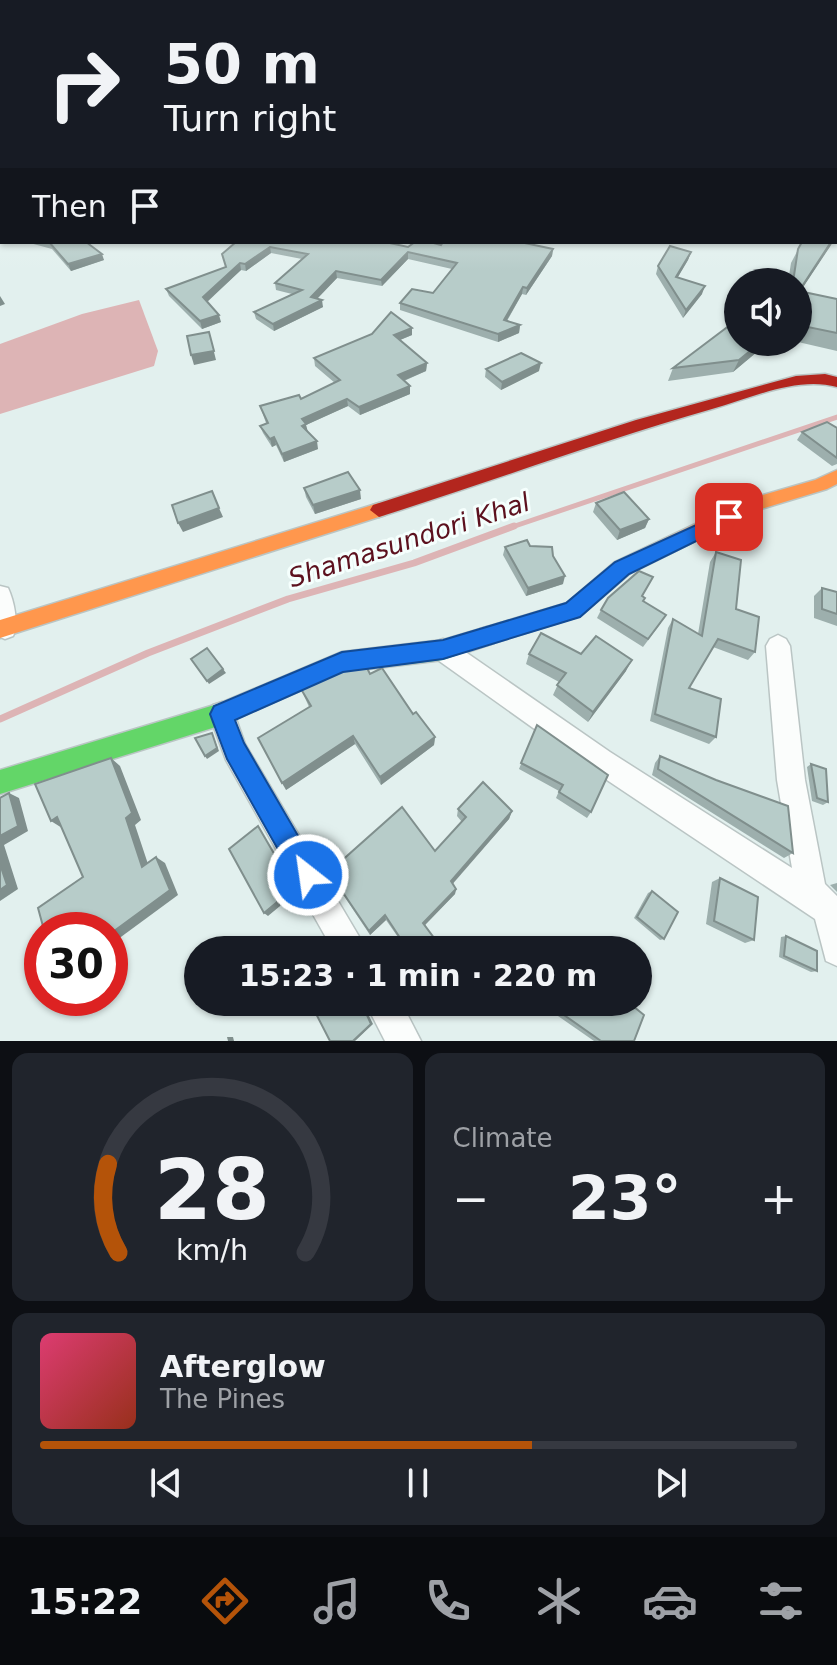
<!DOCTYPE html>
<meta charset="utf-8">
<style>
:root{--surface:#171b24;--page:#20242c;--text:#f1f3f6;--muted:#9ea1a6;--line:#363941;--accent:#b45309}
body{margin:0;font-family:"DejaVu Sans",sans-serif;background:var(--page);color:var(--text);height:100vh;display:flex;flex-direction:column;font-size:30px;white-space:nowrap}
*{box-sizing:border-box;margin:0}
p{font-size:26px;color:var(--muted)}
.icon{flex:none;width:44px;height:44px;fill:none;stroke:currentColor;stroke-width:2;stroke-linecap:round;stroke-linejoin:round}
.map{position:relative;height:1041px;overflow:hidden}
.details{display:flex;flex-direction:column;gap:12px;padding:12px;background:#0d0f14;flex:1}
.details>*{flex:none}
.hud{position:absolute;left:0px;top:0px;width:838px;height:244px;box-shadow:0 2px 6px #0004;background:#171b24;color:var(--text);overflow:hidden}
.controls{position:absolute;left:724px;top:268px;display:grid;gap:16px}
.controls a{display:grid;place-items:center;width:88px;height:88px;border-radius:50%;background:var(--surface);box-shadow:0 2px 6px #0004;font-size:40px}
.speed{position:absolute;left:24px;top:912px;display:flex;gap:16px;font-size:40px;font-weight:700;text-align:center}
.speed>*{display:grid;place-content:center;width:104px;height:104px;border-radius:50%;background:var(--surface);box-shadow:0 2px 6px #0004;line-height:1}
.speed .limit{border:12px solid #d22;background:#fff;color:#111}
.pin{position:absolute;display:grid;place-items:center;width:68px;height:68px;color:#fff;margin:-34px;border-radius:16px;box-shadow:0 4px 12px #0006}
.me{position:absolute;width:88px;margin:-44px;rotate:330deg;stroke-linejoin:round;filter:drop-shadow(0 0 6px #0008)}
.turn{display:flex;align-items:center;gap:28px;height:168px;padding:0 32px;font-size:36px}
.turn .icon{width:104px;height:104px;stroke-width:2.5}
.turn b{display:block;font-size:56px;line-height:68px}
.then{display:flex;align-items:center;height:76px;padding:0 32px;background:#0003;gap:16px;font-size:30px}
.big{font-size:60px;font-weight:600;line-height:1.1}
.details .card{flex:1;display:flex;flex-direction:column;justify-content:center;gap:12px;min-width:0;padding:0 28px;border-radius:16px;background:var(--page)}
.details .dial{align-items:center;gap:0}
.dial svg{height:208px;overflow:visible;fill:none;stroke:var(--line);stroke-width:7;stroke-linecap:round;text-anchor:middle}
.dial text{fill:var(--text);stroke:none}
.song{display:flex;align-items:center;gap:24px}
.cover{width:96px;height:96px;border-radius:12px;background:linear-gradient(135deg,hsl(340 70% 55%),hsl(10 70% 35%))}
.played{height:8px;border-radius:4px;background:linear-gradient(90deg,var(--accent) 65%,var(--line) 65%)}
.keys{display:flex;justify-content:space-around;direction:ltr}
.heat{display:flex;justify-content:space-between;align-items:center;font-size:44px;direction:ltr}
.details .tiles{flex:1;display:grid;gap:12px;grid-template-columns:1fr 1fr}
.card:last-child{grid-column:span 2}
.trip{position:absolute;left:184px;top:936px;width:468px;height:80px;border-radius:40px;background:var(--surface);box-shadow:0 2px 6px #0004;font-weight:600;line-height:80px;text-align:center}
.dock{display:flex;height:128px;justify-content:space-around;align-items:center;background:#090b0e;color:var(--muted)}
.dock .icon{width:56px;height:56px}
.dock .current{color:var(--accent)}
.dock b{font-size:36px;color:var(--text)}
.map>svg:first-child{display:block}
</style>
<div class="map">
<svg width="837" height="1041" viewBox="0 0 837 1041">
<rect width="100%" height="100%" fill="#e2f0ee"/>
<path fill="#ddb4b5" d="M 139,300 L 158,351 L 154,366 L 0,414 L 0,344 L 82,314 Z"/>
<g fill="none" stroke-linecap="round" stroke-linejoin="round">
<path stroke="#ddb4b5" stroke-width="5" d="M 509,528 L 837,417"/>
<path stroke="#ddb4b5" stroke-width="7" d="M 0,719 L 148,653 L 288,599 L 414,563 L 514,526"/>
<defs>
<g id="street">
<path d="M 0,586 L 8,588 C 14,601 19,624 13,636 L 5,639 L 0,637 Z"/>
<path d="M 778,635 L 786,639 L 790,646 L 805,780 L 825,884 L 837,896 L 837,966 L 826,961 L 815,919 L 592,770 L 435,658 L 431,650 L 435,642 L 443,639 L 451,642 L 610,752 L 792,868 L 777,780 L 766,646 L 770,639 Z"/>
<path d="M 222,702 L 231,705 L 245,744 L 367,950 L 333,950 L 226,760 L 209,714 L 213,705 Z"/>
<path d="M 365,1002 L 401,1002 L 421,1041 L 385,1041 Z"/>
</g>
<path id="fast" d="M 487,627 L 494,629 L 497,636 L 494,643 L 443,660 L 343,672 L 222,725 L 0,794 L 0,770 L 221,703 L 342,652 L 443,640 Z"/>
<g id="slow">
<path d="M 837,470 L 837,484 L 827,489 L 758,510 L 629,574 L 580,616 L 487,645 L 480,643 L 477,636 L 480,629 L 567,603 L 615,562 L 746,500 L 815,480 Z"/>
<path d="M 379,503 L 385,505 L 388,510 L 385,515 L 0,638 L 0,620 Z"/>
</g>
<path id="jam" d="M 825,374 L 837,377 L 837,387 C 797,376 751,398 712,409 C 600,441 490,482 379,517 L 370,510 L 373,505 L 636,420 L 796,376 Z"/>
</defs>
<use href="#street" stroke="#bac5c4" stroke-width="3"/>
<use href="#fast" stroke="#bac5c4" stroke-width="3"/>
<use href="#slow" stroke="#bac5c4" stroke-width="3"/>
<use href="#jam" stroke="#bac5c4" stroke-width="3"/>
<use href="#street" fill="#fbfdfc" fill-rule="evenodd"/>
<use href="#fast" fill="#63d668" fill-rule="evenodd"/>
<use href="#slow" fill="#ff974d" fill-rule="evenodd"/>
<use href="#jam" fill="#b3261e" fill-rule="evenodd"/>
</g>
<g fill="#9dafad">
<path d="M 26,242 L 86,242 L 104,260 L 71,271 L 52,249 Z"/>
<path d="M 224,242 L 385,242 L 408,247 L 441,245 L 553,249 L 552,256 L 526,295 L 522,294 L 507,321 L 520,325 L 519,333 L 498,342 L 400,310 L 400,303 L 433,293 L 452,269 L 408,259 L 382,286 L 337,278 L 317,299 L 323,307 L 274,331 L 256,319 L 254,312 L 292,294 L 276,290 L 275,283 L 302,259 L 271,253 L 246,271 L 241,270 L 207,301 L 221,322 L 202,329 L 169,296 L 166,289 L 226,267 L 222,254 L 234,244 Z"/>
<path d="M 802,242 L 833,242 L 800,291 L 837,299 L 837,351 L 798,342 L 798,282 L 788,282 L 791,263 Z"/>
<path d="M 691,252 L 688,260 L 678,277 L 702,294 L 683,318 L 656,274 L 658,266 Z"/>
<path d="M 412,328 L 412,335 L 400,340 L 427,363 L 426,371 L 404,381 L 410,386 L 410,394 L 360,415 L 348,406 L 306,425 L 307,432 L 318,449 L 284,462 L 276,445 L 272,447 L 263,433 L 260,426 L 266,423 L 260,406 L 301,399 L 335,383 L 315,366 L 314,358 Z"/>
<path d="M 758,351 L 733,372 L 668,381 L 673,368 Z"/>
<path d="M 486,369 L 539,371 L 501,390 L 485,377 Z"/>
<path d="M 837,428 L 837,464 L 832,466 L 797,440 L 802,432 Z"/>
<path d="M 304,488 L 361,499 L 315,514 L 306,497 Z"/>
<path d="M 596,503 L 649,519 L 645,528 L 617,540 L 593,512 Z"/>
<path d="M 530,546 L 553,556 L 563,584 L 526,596 L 503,555 L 505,547 Z"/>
<path d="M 716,552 L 736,609 L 755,652 L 748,660 L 713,647 L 689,688 L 716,737 L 709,744 L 650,721 L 668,628 L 673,619 L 698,634 L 710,562 Z"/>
<path d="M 822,588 L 837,592 L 837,626 L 814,618 L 814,596 Z"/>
<path d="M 642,596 L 643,601 L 661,623 L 643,647 L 597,618 L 601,610 Z"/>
<path d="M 529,654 L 581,654 L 626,671 L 588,722 L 553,695 L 559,682 L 526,664 Z"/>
<path d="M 370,674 L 413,714 L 435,737 L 434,745 L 381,785 L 355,744 L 286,790 L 309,707 L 301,689 Z"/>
<path d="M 537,725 L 591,812 L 587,818 L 556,798 L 559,791 L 519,769 Z"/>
<path d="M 660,756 L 793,853 L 784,858 L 652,775 L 655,763 Z"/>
<path d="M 811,764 L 828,802 L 823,805 L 812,801 L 807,767 Z"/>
<path d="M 458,809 L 512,811 L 509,819 L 452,883 L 456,889 L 455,894 L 425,925 L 443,950 L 407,950 L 386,920 L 370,935 L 332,878 L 435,851 L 462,822 L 457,816 Z"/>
<path d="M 720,878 L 754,940 L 745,943 L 706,924 L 712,882 Z"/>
<path d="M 837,883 L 837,892 L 830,885 Z"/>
<path d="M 652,891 L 664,939 L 660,940 L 634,918 L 648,893 Z"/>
<path d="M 786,936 L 817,971 L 811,972 L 779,957 L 781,937 Z"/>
<path d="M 563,1002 L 628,1002 L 634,1041 L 594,1041 L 558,1016 Z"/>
</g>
<g fill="#808f8d">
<path d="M 831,242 L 833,242 L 798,295 L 798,292 Z"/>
<path d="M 270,247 L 271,253 L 246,271 L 245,264 Z"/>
<path d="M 553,249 L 552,256 L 526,295 L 527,288 Z"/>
<path d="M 408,252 L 408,259 L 382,286 L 381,280 Z"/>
<path d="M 691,252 L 688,260 L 673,285 L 676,277 Z"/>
<path d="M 102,254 L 104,260 L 71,271 L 68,264 Z"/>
<path d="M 240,263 L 241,270 L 205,304 L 203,297 Z"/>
<path d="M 336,271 L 337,278 L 312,304 L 311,297 Z"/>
<path d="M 705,286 L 702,294 L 683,318 L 686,310 Z"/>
<path d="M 523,287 L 522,294 L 503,327 L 504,320 Z"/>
<path d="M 0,296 L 5,304 L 0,306 Z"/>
<path d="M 322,300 L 323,307 L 274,331 L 273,324 Z"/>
<path d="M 219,315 L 221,322 L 202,329 L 200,321 Z"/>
<path d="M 520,325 L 519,333 L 498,342 L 498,334 Z"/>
<path d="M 412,328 L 412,335 L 395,342 L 394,335 Z"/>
<path d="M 209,332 L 216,360 L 194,365 L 191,355 Z"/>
<path d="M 761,342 L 763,342 L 758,351 L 733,372 L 739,360 Z"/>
<path d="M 427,363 L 426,371 L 398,383 L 398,375 Z"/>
<path d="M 541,363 L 539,371 L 501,390 L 502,382 Z"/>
<path d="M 410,386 L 410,394 L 360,415 L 359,407 Z"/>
<path d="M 347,399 L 348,406 L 306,425 L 308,432 L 303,434 L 302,419 Z"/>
<path d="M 274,437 L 276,445 L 272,447 L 270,439 Z"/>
<path d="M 317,441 L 318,449 L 284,462 L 282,454 Z"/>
<path d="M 360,490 L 361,499 L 315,514 L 313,505 Z"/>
<path d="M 219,508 L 223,517 L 183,532 L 178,523 Z"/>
<path d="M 649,519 L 645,528 L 617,540 L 620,530 Z"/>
<path d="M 565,576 L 563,584 L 526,596 L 528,588 Z"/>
<path d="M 632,660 L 626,671 L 588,722 L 593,712 Z"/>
<path d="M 223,669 L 226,673 L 209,684 L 207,681 Z"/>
<path d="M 212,733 L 219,751 L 207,759 L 205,756 Z"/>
<path d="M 353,736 L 355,744 L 286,790 L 282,783 Z"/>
<path d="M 435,737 L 434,745 L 381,785 L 380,777 Z"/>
<path d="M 111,758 L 120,766 L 141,820 L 135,825 L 151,873 L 142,867 L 126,818 Z"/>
<path d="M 9,793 L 19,798 L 28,831 L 4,845 L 18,889 L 0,901 L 0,836 Z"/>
<path d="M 512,811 L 509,819 L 450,887 L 451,881 Z"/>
<path d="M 57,817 L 62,828 L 51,821 Z"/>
<path d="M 258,826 L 297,892 L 268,916 L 264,913 Z"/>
<path d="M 156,857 L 165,863 L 178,895 L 110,945 L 110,934 Z"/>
<path d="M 456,889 L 455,894 L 423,927 L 423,923 Z"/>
<path d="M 385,915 L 386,920 L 370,935 L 369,931 Z"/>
<path d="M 361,1002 L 362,1002 L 373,1024 L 355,1041 L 353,1041 Z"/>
<path d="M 227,1037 L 233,1037 L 234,1041 L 228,1041 Z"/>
</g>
<g fill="#b7ccc9" stroke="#808f8d" stroke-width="2">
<path d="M 0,125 L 2,125 L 2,216 L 0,216 L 0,157 L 2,151 L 0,151 Z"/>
<path d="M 837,194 L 837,233 L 836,234 L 836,196 Z"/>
<path d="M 49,242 L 86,242 L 102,254 L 68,264 Z"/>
<path d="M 236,242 L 385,242 L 408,247 L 415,242 L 430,242 L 441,245 L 443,242 L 520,242 L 553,249 L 527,288 L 523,287 L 504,320 L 520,325 L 498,334 L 400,303 L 412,289 L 433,293 L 457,263 L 408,252 L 381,280 L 336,271 L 311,297 L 322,300 L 273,324 L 254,312 L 302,290 L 275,283 L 308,254 L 270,247 L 245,264 L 240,263 L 203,297 L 219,315 L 200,321 L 166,289 L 226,267 L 222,254 Z"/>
<path d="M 802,242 L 831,242 L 799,291 L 837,299 L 837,333 L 798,325 L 798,282 L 793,282 L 798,249 Z"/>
<path d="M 670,246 L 691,252 L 676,277 L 705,286 L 686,310 L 658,266 Z"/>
<path d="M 391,312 L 412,328 L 394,335 L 427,363 L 398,375 L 410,386 L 359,407 L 347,399 L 302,419 L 306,424 L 302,426 L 317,441 L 282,454 L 274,437 L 270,439 L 260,426 L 268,423 L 260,406 L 299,395 L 301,399 L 340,380 L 314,358 L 372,334 Z"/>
<path d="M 738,319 L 738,342 L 761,342 L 739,360 L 673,368 Z"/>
<path d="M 209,332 L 214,351 L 191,355 L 187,336 Z"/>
<path d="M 521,353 L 541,363 L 502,382 L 486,369 Z"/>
<path d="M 827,422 L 837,428 L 837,458 L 802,432 Z"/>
<path d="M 348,472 L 360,490 L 313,505 L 304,488 Z"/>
<path d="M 212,491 L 219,508 L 178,523 L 172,505 Z"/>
<path d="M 624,492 L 649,519 L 620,530 L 596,503 Z"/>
<path d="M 527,540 L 530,546 L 552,547 L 553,556 L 565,576 L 528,588 L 505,547 Z"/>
<path d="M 716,552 L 741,560 L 736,609 L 759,617 L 755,652 L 718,639 L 689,688 L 721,699 L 716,737 L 655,714 L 673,619 L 702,636 Z"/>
<path d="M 639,571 L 653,577 L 642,596 L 645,598 L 643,601 L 666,615 L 648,639 L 601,610 L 608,598 Z"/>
<path d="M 822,588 L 837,592 L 837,614 L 822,609 Z"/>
<path d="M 541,633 L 581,654 L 596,636 L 632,660 L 593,712 L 557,685 L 566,673 L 529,654 Z"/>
<path d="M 207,648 L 223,669 L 207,681 L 191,659 Z"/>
<path d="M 367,668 L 370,674 L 382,668 L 413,714 L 416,712 L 435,737 L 380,777 L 353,736 L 282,783 L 258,738 L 311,706 L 301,689 L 343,671 Z"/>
<path d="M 537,725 L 608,775 L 591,812 L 559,792 L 563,785 L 521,763 Z"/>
<path d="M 212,733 L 217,748 L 205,756 L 195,738 Z"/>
<path d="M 660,756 L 716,780 L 788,806 L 793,853 L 658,769 Z"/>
<path d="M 111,758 L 132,813 L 126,818 L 142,867 L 156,857 L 170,890 L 110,934 L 110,930 L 44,930 L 38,908 L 83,877 L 57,817 L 51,821 L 35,784 Z"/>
<path d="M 811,764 L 826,769 L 828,802 L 817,798 Z"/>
<path d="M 483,782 L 512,811 L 451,881 L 456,889 L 423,923 L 443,950 L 408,950 L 385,915 L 369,931 L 329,872 L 402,807 L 435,851 L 466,817 L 458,809 Z"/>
<path d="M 9,793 L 18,826 L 0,836 L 0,798 Z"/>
<path d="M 258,826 L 294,888 L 264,913 L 229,849 Z"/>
<path d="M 0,864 L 7,885 L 0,890 Z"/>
<path d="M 720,878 L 758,897 L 754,940 L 714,921 Z"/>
<path d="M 652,891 L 678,912 L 664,939 L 637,917 Z"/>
<path d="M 786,936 L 817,951 L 817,971 L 784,956 Z"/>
<path d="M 570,943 L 581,950 L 568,950 Z"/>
<path d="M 310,1002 L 361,1002 L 371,1024 L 353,1041 L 330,1041 Z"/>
<path d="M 568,1002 L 628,1002 L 644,1015 L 634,1041 L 601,1041 L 564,1015 Z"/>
</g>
<linearGradient id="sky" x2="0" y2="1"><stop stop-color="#a3b4d4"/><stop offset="0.46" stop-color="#f2f8f7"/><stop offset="1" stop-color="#f2f8f7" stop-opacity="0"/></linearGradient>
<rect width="837" height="271" fill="url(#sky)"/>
<path fill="#1a73e8" stroke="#114b97" stroke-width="2" d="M 729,510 L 735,512 L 738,517 L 735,522 L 629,574 L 580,617 L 443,659 L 343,672 L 235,720 L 244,743 L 321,875 L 317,885 L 308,889 L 298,885 L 227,759 L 210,714 L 214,706 L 342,652 L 443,640 L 566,603 L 615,562 Z"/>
<g text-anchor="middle" stroke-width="6" stroke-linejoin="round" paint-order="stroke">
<g font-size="26" font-style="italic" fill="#5c111e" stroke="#f5fffd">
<text transform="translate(409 540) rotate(-18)" y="9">Shamasundori Khal</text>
</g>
</g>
</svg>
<div class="controls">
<a><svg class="icon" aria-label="sound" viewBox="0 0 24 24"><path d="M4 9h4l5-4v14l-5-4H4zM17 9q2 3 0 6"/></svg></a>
</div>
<div class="speed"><div class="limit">30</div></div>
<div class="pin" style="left:729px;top:517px;background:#d93025"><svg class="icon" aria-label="arrive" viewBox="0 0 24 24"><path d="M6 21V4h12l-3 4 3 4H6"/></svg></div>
<svg class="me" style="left:308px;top:875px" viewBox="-20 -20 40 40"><circle r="17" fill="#1a73e8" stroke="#fff" stroke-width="3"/><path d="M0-11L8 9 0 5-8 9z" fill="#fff"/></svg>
<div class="trip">15:23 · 1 min · 220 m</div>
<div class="hud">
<div class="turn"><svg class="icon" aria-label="right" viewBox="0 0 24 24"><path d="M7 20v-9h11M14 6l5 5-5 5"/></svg><div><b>50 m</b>Turn right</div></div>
<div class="then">Then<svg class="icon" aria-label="arrive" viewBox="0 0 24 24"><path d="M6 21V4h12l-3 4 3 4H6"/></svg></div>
</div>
</div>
<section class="details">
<div class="tiles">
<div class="card dial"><svg viewBox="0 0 100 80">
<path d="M14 69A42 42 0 1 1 86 69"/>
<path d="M14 69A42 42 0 0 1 10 35" stroke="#b45309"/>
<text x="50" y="56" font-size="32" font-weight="700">28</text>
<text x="50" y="72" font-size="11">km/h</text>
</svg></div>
<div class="card"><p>Climate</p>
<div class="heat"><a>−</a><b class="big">23°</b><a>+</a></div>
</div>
<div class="card">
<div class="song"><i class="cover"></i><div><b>Afterglow</b><p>The Pines</p></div></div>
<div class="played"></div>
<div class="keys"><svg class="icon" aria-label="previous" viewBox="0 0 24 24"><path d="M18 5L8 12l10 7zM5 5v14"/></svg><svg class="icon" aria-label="pause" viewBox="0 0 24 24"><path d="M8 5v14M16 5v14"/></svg><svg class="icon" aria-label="next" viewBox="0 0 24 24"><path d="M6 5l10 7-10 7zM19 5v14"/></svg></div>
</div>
</div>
</section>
<nav class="dock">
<b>15:22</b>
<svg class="icon current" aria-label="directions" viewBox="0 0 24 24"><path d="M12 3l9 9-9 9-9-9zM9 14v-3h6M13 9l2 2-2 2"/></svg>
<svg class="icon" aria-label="music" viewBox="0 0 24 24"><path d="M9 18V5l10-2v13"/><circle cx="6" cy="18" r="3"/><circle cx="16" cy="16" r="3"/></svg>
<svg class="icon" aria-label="phone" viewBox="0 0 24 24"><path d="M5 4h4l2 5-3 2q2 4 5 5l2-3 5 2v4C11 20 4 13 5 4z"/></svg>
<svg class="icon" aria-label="climate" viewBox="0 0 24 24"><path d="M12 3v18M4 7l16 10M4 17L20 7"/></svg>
<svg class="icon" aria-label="car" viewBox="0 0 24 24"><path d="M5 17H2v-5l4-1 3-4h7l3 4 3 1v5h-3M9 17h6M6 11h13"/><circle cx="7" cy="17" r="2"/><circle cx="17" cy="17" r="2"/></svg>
<svg class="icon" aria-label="filters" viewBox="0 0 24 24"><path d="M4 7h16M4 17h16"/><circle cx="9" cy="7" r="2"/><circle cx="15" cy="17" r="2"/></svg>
</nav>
